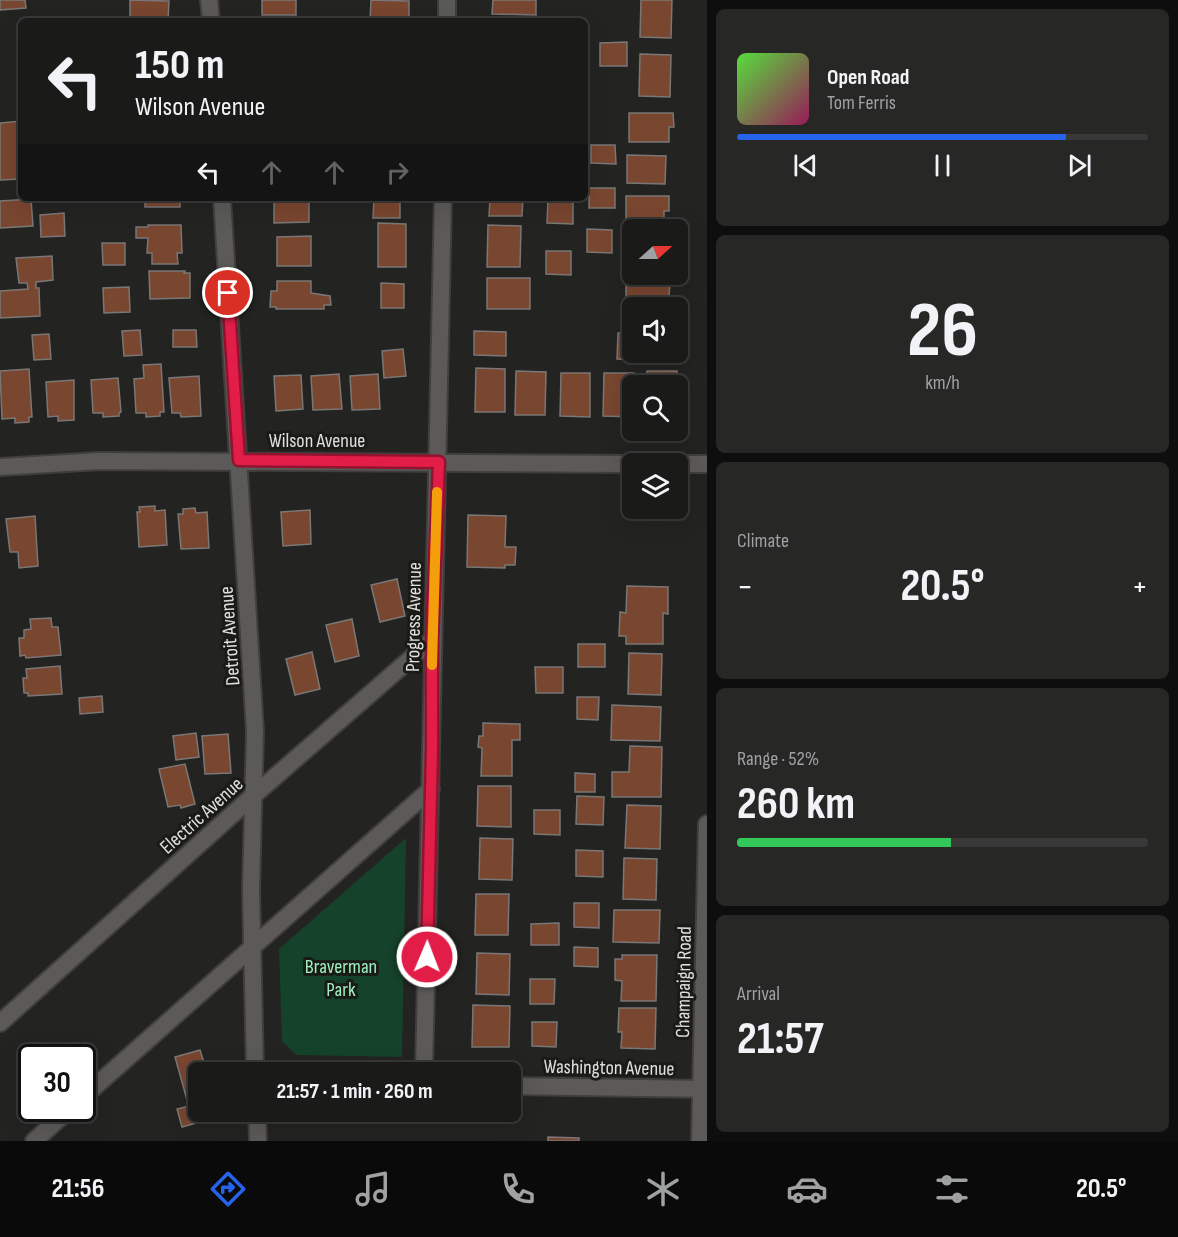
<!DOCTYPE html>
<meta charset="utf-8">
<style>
:root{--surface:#1a1a19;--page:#272726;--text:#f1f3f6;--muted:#9fa1a2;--line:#383838;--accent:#2563eb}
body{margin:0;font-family:"Sofia Sans Condensed",sans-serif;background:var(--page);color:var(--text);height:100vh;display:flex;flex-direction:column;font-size:22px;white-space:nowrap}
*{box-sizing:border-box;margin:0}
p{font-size:20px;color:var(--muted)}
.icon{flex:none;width:33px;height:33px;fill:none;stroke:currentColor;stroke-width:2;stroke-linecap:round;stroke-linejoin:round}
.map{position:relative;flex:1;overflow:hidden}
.details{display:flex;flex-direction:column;gap:9px;padding:9px;background:#0e0e0e;width:471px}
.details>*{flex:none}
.top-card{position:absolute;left:18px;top:18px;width:570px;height:183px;border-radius:9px;box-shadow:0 6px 24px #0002,0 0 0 2px var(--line);background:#1a1a19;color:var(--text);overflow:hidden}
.needle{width:39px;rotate:69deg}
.controls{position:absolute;left:622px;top:219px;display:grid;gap:12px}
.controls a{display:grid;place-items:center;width:66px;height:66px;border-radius:9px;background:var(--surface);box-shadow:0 6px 24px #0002,0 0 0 2px var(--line);font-size:30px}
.speed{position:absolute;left:18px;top:1044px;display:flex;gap:12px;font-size:30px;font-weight:700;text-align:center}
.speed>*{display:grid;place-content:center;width:78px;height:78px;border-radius:50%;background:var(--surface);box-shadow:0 6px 24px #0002,0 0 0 2px var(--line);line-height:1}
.speed .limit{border:3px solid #111;border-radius:9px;background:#fff;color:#111}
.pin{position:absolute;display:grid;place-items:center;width:51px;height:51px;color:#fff;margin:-26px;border:3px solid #fff;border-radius:50%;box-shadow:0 2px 6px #0007}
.me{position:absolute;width:66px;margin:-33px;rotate:1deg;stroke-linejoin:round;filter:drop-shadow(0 0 4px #0008)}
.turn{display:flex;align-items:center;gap:21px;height:126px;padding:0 18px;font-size:27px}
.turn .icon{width:78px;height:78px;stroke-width:2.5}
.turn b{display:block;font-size:42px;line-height:51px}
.lanes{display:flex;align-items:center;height:57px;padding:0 18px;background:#0003;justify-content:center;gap:30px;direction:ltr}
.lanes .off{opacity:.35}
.big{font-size:45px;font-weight:700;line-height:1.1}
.details .widget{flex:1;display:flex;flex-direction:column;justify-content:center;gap:9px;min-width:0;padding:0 21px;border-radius:9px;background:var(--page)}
.details .dial{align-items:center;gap:0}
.dial b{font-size:78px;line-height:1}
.song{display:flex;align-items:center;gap:18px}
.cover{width:72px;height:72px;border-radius:9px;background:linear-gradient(135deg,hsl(110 70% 55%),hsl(330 70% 35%))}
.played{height:6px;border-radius:3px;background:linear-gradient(90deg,var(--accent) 80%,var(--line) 80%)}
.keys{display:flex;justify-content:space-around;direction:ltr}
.heat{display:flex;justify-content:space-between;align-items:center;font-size:33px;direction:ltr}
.charge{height:9px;border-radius:4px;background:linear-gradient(90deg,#34c759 52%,var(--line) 0)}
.trip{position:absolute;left:188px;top:1062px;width:333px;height:60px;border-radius:9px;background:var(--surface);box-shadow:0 6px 24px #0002,0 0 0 2px var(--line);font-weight:700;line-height:60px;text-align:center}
.tabs{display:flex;height:96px;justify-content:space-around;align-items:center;background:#0a0a0a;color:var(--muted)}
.tabs .icon{width:42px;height:42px}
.tabs .current{color:var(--accent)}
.tabs b{font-size:27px;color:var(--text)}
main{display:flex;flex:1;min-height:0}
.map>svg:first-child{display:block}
</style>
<main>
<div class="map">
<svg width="707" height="1141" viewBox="0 0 707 1141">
<rect width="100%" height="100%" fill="#232321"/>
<path fill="#15422a" d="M 406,838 L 402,1057 L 296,1055 L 282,1041 L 279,949 Z"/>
<g fill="#794630" stroke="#7a7776" stroke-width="1.5">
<path d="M 0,0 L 25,0 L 26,8 L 0,10 Z"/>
<path d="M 130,0 L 169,1 L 168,21 L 130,21 Z"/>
<rect x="262" y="0" width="34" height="15"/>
<path d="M 371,0 L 409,1 L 409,21 L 370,21 Z"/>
<path d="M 493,0 L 536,0 L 536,15 L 492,14 Z"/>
<path d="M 641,0 L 672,0 L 671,38 L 640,37 Z"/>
<path d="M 627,42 L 627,66 L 600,66 L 600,43 Z"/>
<path d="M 640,54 L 671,55 L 670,97 L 639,96 Z"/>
<path d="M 629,113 L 673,113 L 674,127 L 669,127 L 669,142 L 629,142 Z"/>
<path d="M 21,121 L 21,150 L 19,150 L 19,160 L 21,160 L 21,179 L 0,180 L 0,123 Z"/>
<path d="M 591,145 L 615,145 L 616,164 L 591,163 Z"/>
<path d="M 627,155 L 666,156 L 665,184 L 627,183 Z"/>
<rect x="589" y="188" width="26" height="20"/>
<path d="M 626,196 L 669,196 L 669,211 L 664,211 L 664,225 L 626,225 Z"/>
<rect x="145" y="198" width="35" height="9"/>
<path d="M 274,198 L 309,198 L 309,222 L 274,223 Z"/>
<path d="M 374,198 L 400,198 L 400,218 L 373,218 Z"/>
<path d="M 490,198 L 523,198 L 522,216 L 489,216 Z"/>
<path d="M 31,199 L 33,226 L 0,228 L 0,201 Z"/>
<path d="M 548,200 L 573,200 L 573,224 L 547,223 Z"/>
<path d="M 64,213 L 65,236 L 41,237 L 40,215 Z"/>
<path d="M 378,223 L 406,224 L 406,267 L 378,267 Z"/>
<path d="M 148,225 L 181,225 L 182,253 L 177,253 L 178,264 L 152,264 L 152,253 L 147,253 L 148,238 L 136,238 L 136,227 L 148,227 Z"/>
<path d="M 488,225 L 521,226 L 520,267 L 487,267 Z"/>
<path d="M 587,229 L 612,230 L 612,253 L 587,252 Z"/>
<path d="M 311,236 L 311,266 L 277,266 L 277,237 Z"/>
<path d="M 628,240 L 633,240 L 633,268 L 627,268 Z"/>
<path d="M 102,243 L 125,243 L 125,265 L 103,265 Z"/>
<path d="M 546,251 L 571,251 L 571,275 L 546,274 Z"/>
<path d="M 52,256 L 53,280 L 36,282 L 36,288 L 39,288 L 40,316 L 0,318 L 0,291 L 28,289 L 27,283 L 19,283 L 16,258 Z"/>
<path d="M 149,271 L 185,271 L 184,273 L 190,273 L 190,298 L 150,299 Z"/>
<rect x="487" y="278" width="43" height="31"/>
<path d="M 277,281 L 311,281 L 311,293 L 330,296 L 331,305 L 324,305 L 324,309 L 276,309 L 276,307 L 270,307 L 271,291 L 277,291 Z"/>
<path d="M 381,283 L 404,284 L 404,308 L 381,308 Z"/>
<path d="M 670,283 L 669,296 L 665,296 L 665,308 L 633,308 L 633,312 L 626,312 L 626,284 Z"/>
<path d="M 129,287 L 130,312 L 104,313 L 103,288 Z"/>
<path d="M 140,330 L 142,355 L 124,356 L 122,331 Z"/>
<path d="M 173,330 L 196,330 L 197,347 L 173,347 Z"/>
<path d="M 474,331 L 506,332 L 506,356 L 474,355 Z"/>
<path d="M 618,333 L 633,333 L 633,352 L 643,352 L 642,360 L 617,359 Z"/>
<path d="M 49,334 L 51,359 L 34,360 L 32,335 Z"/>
<path d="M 403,349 L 406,376 L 384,378 L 382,351 Z"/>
<rect x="645" y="352" width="27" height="5"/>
<path d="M 161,364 L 164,412 L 160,412 L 160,416 L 146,417 L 146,413 L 136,413 L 134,379 L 144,378 L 143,365 Z"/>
<path d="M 476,368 L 505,369 L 505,412 L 475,412 Z"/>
<path d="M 29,369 L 32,417 L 29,417 L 29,422 L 15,423 L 15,418 L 2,419 L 0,371 Z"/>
<path d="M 516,371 L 546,372 L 545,415 L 515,415 Z"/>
<path d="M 647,371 L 677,371 L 676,386 L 646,386 Z"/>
<path d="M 561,373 L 590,373 L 590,417 L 560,416 Z"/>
<path d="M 604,373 L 634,373 L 633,417 L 603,416 Z"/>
<path d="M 339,374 L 342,409 L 313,410 L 311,376 Z"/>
<path d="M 378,374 L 380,409 L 352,410 L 350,376 Z"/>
<path d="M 301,375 L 303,409 L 276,411 L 274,376 Z"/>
<path d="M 199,376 L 201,416 L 181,417 L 180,413 L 172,413 L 169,378 Z"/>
<path d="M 118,378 L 121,412 L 119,413 L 119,416 L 103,417 L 103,413 L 93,413 L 91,380 Z"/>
<path d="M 74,380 L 74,420 L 58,421 L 58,416 L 48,417 L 46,382 Z"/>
<path d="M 155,506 L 155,511 L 165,510 L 167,545 L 139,547 L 137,512 L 140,512 L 139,507 Z"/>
<path d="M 195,508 L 196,513 L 207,512 L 209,548 L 181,549 L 178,514 L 183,514 L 183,509 Z"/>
<path d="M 310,510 L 311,544 L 283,546 L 281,512 Z"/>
<path d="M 468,515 L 506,516 L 505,547 L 516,547 L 515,565 L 505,565 L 505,568 L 467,567 Z"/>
<path d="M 35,516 L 38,566 L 19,568 L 18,552 L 10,552 L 6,519 Z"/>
<path d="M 397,579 L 405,616 L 380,622 L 371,585 Z"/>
<path d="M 627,586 L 668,587 L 668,614 L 663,613 L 663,644 L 626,644 L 626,636 L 619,636 L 620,612 L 626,613 Z"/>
<path d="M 51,618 L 52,627 L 58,627 L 61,655 L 26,658 L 25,655 L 20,656 L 19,638 L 24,638 L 24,630 L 31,629 L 30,619 Z"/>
<path d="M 352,619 L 359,656 L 335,662 L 326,625 Z"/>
<rect x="578" y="644" width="27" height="23"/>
<path d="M 312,652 L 320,689 L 295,695 L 286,659 Z"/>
<path d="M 629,653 L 662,654 L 661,695 L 628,694 Z"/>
<path d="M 60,666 L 62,694 L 28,696 L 28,693 L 24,693 L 23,678 L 27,678 L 26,669 Z"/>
<path d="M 535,667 L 563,667 L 563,693 L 536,693 Z"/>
<path d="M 102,696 L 103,712 L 80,714 L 79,698 Z"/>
<path d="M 577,697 L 599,697 L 598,720 L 577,719 Z"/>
<path d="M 612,705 L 661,707 L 660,741 L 611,740 Z"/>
<path d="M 483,723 L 520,724 L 520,740 L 512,740 L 512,776 L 481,776 L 482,748 L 478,747 L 479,736 L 483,736 Z"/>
<path d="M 196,733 L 199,757 L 176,760 L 173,736 Z"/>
<path d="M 228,734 L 231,773 L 205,774 L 202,736 Z"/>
<path d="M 630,746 L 662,747 L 661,797 L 612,797 L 612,772 L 629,772 Z"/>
<path d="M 185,764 L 195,804 L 181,808 L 180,805 L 168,807 L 159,769 Z"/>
<path d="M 575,773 L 595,774 L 595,792 L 575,792 Z"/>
<path d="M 478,786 L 511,786 L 511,827 L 477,826 Z"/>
<path d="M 577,796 L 604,797 L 603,825 L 576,824 Z"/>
<path d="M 627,805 L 661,806 L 660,849 L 625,848 Z"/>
<path d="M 534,810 L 560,810 L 560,835 L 534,834 Z"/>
<path d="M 480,838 L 513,839 L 512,880 L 479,879 Z"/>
<path d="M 576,850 L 603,851 L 603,877 L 576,876 Z"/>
<path d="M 624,858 L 657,859 L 656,900 L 623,899 Z"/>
<path d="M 476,894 L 509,894 L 508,935 L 475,935 Z"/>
<path d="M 574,903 L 599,903 L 599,928 L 574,927 Z"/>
<path d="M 614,910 L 660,910 L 659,943 L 613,942 Z"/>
<path d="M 559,923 L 559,945 L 531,945 L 531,924 Z"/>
<path d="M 574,947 L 598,948 L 598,967 L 574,966 Z"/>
<path d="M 477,953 L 510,954 L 509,995 L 476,994 Z"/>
<path d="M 622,955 L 657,955 L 656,1001 L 621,1001 L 622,981 L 615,980 L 615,959 L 622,959 Z"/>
<path d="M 530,979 L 555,979 L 554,1004 L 530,1004 Z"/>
<path d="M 473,1005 L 510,1006 L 509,1047 L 472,1047 Z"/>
<path d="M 619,1008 L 656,1008 L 655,1049 L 621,1048 L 622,1032 L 618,1032 Z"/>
<path d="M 532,1022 L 557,1022 L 556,1047 L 532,1046 Z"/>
<path d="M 200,1050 L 207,1072 L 198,1072 L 198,1096 L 187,1100 L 175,1057 Z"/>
<path d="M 198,1104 L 198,1112 L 204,1112 L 207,1120 L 182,1127 L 177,1109 Z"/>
<path d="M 548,1137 L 579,1138 L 579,1141 L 548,1141 Z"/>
</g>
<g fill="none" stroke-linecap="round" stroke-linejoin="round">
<defs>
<g id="minor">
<path d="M 209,0 L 211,21"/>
<path d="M 447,21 L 447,0"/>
<path d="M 222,198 L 255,731 L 251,890 L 255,1072"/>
<path d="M 678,464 L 707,464"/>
<path d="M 0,467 L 99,461 L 633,464"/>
<path d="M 0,1023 L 254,795 L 432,640"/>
<path d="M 424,1072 L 443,198"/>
<path d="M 510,1086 L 707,1089"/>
<path d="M 82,1098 L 431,789"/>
<path d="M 257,1112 L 258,1141"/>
<path d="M 34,1141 L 71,1108"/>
<path d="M 700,1141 L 707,824"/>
</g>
</defs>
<use href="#minor" stroke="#403f3d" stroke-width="20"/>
<use href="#minor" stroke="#5b5a58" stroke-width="16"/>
</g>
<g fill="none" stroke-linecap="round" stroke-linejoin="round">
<defs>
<path id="route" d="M 228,293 L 239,460 L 439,462 L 432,640 L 432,750 L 427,957"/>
</defs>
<use href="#route" stroke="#92132f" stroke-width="15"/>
<use href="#route" stroke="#e11d48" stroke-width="10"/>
<path stroke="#f59e0b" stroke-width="10" d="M 432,665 L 437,492"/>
</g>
<g text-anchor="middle" stroke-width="6" stroke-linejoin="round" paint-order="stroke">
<g font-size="20" fill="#e1e0df" stroke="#1a1a17">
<text x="317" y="447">Wilson Avenue</text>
<text transform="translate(413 617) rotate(-89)" y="7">Progress Avenue</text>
<text transform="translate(229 636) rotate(-94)" y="7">Detroit Avenue</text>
<text transform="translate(201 815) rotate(-42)" y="7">Electric Avenue</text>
<text transform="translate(683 982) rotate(-89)" y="7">Champaign Road</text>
<text transform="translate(609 1067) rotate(1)" y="7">Washington Avenue</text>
</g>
<g font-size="20" fill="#9df1bf" stroke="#1a1a17">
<text x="341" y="973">Braverman<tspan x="341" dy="23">Park</tspan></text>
</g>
</g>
</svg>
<div class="controls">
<a><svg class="needle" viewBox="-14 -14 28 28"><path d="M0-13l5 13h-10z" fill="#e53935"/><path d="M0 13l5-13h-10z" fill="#9fa1a2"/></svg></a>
<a><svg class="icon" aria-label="sound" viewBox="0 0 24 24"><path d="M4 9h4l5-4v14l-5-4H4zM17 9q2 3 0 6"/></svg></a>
<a><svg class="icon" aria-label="search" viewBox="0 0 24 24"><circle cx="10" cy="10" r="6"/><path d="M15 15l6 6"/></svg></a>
<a><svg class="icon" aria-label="layers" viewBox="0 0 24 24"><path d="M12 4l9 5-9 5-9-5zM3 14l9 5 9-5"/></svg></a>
</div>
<div class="speed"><div class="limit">30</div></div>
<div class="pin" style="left:228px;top:293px;background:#d93025"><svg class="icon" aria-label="arrive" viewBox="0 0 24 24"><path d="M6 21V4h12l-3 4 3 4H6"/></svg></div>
<svg class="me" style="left:427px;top:957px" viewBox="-20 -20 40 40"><circle r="17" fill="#e11d48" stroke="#fff" stroke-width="3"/><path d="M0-11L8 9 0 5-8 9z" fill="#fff"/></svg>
<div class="trip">21:57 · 1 min · 260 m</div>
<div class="top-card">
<div class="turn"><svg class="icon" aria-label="left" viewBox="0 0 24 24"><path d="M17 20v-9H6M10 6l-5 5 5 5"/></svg><div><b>150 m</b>Wilson Avenue</div></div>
<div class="lanes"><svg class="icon" aria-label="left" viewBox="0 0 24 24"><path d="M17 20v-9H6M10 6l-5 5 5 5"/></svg><svg class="icon off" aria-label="ahead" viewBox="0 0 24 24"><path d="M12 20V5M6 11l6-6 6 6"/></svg><svg class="icon off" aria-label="ahead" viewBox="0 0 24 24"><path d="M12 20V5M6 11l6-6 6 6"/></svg><svg class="icon off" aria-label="right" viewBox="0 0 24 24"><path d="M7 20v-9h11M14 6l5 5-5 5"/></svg></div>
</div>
</div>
<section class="details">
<div class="widget">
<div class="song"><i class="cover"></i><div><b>Open Road</b><p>Tom Ferris</p></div></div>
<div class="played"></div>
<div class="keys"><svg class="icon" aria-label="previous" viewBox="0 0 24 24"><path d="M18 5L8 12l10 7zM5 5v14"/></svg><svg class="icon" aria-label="pause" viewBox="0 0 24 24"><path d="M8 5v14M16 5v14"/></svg><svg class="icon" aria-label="next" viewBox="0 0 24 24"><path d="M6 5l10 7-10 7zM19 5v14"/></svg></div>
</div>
<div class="widget dial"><b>26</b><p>km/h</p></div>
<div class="widget"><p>Climate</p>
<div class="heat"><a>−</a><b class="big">20.5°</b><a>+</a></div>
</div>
<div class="widget"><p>Range · 52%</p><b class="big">260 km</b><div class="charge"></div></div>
<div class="widget"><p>Arrival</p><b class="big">21:57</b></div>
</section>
</main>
<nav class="tabs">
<b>21:56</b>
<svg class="icon current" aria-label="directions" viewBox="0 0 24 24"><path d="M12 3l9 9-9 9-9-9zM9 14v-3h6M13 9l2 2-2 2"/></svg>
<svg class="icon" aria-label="music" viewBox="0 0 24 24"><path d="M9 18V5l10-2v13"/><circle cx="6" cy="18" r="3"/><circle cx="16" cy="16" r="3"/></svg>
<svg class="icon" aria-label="phone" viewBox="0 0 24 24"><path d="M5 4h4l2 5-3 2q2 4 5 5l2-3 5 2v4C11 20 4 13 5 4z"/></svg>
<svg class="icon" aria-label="climate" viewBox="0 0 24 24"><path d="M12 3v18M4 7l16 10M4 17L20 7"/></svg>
<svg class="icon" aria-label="car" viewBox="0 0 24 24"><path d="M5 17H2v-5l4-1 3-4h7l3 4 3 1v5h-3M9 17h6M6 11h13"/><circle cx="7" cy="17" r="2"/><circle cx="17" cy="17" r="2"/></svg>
<svg class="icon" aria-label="filters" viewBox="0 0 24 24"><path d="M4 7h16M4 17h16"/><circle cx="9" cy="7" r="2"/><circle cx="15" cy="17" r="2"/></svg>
<b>20.5°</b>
</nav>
